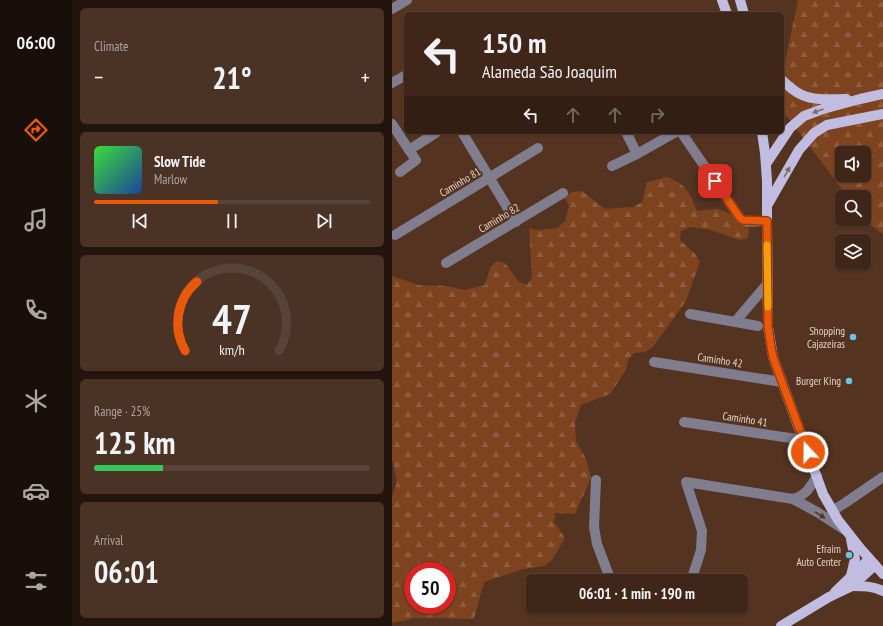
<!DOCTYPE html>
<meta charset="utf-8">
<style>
:root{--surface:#3f2618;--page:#4a3225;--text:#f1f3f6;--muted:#ada5a2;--line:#584337;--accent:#ea580c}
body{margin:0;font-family:"PT Sans Narrow",sans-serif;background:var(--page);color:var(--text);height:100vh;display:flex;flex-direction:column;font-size:15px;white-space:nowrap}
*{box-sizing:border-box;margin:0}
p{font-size:13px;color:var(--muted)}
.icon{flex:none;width:22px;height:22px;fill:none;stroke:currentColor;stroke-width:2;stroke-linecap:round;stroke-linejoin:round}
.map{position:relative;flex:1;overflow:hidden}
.drawer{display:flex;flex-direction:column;gap:8px;padding:8px;background:#23150d;width:320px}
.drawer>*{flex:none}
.hud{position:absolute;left:12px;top:12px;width:380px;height:122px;border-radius:6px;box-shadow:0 1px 3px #0004,0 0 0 1px var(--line);background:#3f2618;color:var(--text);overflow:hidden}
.tools{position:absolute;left:443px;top:146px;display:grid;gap:8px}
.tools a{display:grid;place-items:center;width:36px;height:36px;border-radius:6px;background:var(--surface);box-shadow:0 1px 3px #0004,0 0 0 1px var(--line);font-size:20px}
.speed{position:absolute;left:12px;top:562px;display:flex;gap:8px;font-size:20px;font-weight:700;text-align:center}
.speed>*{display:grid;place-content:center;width:52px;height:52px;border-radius:50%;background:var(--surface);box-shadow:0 1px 3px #0004,0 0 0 1px var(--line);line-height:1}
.speed .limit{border:6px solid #d22;background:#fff;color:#111}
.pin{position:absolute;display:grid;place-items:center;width:34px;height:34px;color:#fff;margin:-17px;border-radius:8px;box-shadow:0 2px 6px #0006}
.me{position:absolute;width:44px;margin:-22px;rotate:339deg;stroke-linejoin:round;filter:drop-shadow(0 0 3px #0008)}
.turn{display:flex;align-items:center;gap:14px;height:84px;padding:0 12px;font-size:18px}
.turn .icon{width:52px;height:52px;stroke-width:2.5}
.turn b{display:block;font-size:28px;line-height:34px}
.lanes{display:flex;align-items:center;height:38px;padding:0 12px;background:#0003;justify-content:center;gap:20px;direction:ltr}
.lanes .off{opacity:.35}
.big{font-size:30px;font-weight:600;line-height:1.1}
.drawer .tile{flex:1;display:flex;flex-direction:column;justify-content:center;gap:6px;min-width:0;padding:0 14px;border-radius:6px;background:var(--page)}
.drawer .dial{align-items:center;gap:0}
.dial svg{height:104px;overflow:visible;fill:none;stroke:var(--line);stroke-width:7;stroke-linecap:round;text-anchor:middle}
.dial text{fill:var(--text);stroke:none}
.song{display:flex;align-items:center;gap:12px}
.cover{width:48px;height:48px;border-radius:6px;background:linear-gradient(135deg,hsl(120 70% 55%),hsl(220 70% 35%))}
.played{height:4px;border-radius:2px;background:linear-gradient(90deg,var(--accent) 45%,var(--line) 45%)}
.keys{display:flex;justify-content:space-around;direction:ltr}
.heat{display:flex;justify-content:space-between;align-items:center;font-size:22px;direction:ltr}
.charge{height:6px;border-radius:3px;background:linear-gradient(90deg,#34c759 25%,var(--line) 0)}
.trip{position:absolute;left:134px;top:574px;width:222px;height:40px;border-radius:6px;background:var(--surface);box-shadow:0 1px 3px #0004,0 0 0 1px var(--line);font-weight:600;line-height:40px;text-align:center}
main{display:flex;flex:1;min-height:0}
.dock{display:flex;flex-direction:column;width:72px;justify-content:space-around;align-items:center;background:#190f0a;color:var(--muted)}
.dock .icon{width:28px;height:28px}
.dock .current{color:var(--accent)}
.dock b{font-size:18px;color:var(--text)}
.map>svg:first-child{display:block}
</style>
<main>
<nav class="dock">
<b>06:00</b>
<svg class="icon current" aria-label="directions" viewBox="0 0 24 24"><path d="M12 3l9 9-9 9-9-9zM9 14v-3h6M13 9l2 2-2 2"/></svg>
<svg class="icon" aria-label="music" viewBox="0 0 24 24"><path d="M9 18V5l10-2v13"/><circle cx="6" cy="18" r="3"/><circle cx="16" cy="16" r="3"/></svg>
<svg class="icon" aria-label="phone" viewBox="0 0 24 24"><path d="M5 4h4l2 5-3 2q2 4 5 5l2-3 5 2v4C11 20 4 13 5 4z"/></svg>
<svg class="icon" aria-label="climate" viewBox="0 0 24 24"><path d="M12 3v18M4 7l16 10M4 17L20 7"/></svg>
<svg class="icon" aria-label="car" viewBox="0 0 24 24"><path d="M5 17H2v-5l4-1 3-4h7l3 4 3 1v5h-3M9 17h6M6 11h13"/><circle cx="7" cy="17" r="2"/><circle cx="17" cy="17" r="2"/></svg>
<svg class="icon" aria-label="filters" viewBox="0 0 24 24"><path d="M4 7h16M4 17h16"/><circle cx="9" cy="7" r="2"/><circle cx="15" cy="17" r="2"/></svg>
</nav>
<section class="drawer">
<div class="tile"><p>Climate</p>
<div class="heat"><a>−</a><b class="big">21°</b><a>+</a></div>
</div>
<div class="tile">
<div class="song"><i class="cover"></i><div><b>Slow Tide</b><p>Marlow</p></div></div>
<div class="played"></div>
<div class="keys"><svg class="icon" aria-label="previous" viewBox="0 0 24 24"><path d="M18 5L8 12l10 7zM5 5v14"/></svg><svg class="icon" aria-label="pause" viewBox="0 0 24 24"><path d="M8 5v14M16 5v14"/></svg><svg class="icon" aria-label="next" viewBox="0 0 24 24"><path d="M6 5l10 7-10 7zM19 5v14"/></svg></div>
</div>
<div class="tile dial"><svg viewBox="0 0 100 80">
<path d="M14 69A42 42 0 1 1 86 69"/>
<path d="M14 69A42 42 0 0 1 23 16" stroke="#ea580c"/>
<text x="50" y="56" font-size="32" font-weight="700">47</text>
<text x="50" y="72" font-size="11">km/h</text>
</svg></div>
<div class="tile"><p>Range · 25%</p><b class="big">125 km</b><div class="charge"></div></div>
<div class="tile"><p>Arrival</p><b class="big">06:01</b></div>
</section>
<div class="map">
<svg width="491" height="626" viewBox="0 0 491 626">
<defs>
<pattern id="forest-firs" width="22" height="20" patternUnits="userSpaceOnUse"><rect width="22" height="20" fill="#7d431f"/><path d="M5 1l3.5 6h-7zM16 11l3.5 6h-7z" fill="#8f5d3e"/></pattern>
</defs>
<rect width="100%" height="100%" fill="#543320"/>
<g fill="url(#forest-firs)" fill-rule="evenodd">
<path d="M 406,0 L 491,0 L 491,234 L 476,223 L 472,219 L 472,197 L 456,197 L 390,110 L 390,76 ZM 450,153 L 472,153 L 472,175 L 450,175 Z"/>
<path d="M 275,177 C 294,184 298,193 305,211 L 325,209 L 334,212 L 351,220 L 357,228 L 356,238 L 347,240 L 319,230 L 298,227 L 289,231 L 288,240 L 303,254 L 308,262 L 294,301 L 261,347 L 253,352 L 242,353 L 236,360 L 234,370 L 218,394 L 189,405 L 183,422 L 184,441 L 194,459 L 199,478 L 183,514 L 163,513 L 162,522 L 173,538 L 160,560 L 152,566 L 131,569 L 92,582 L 82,619 L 23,618 L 0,623 L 0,496 L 5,482 L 1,463 L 0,462 L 0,276 L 26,285 L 54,286 L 73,290 L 93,285 L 98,268 L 104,261 L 113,263 L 126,281 L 135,285 L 140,277 L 137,228 L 145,230 L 165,228 L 173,221 L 177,206 L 172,197 L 180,192 L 190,191 L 213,209 L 241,207 L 250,202 L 255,182 ZM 21,571 L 55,571 L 55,605 L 21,605 Z"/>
</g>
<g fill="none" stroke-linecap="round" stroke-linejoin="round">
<g stroke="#7f7d8e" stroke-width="10">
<path d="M 0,9 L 15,0"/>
<path d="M 0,83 L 14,75"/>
<path d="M 0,124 L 17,150"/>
<path d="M 70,132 L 124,222"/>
<path d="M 234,132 L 245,154"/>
<path d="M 289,132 L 348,218 C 354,224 367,221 375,221"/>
<path d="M 220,166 L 245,154 L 284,132"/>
<path d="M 8,172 L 23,161 L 24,160 L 17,150 L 45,132"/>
<path d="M 3,235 L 146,148"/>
<path d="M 54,263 L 171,193"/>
<path d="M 298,314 L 366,326"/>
<path d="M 343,322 L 376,283"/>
<path d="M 262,362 L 390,382"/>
<path d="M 292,422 L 411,440"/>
<path d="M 204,480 L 202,527 L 205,544 L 219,581"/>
<path d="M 401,499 C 414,495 418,488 425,476"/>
<path d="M 440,511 L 453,503 L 491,477"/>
<path d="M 299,581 L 309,550 L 310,531 L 294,482 L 401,499 L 425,512 L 453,530"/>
</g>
<g stroke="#c1bde0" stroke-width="10">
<path d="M 330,0 L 335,14"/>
<path d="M 348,0 L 352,14"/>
<path d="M 390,80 C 396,86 403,92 410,95 C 423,101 440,99 454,99"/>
<path d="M 370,132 L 373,153 L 375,181 L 375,221 L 376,327 L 381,357 L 390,382 L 431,494 L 446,520 L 468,548 L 491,574"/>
<path d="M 374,164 L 398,128 L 412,116 L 431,109 L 468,99 L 491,94"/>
<path d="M 376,204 L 407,150 L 422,133 L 435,125 L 491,114"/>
<path d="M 459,576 L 463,559 L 459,539"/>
<path d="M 460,586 C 471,586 481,586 491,591"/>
<path d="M 443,592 L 477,559"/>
<path d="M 389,626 L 437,597 L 460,586 L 483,565"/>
</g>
</g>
<defs><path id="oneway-solid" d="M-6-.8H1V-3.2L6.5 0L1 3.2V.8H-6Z"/></defs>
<g fill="#806a6d">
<use href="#oneway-solid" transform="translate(426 111) rotate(160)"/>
<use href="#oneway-solid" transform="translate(395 172) rotate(-60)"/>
</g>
<use fill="#563726" href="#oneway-solid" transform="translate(428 515) rotate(32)"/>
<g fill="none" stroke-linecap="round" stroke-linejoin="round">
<defs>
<path id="route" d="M 323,181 L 348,218 L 351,220 L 375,221 L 376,327 L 379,347 L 381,357 L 390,382 L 416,452"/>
</defs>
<use href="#route" stroke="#983908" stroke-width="10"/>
<use href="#route" stroke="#ea580c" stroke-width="7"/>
<path stroke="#f59e0b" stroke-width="7" d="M 375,245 L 376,307"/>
</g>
<g fill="#66c4ef" stroke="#543320" stroke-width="1.5">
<circle cx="461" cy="337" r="4"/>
<circle cx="457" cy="381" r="4"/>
<circle cx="457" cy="555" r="4"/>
</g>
<g text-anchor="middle" stroke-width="4" stroke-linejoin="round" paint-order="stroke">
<g font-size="11" fill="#e5d0c4" stroke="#543320">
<text transform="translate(68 182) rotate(-31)" y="4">Caminho 81</text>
<text transform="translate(107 218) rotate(-31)" y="4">Caminho 82</text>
<text transform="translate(328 360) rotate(9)" y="4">Caminho 42</text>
<text transform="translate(353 419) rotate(9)" y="4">Caminho 41</text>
</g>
<g font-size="11" fill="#e5d0c4" stroke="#543320" text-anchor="end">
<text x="453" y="335">Shopping<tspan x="453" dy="13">Cajazeiras</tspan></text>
<text x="449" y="385">Burger King</text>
<text x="449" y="553">Efraim<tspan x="449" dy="13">Auto Center</tspan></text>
</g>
</g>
</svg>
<div class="tools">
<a><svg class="icon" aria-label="sound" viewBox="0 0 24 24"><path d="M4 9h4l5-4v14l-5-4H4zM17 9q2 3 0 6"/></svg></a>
<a><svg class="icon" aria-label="search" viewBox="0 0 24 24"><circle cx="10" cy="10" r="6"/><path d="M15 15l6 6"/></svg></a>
<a><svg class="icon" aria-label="layers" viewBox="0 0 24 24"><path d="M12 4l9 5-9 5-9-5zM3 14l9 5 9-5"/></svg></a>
</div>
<div class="speed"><div class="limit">50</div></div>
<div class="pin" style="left:323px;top:181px;background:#d93025"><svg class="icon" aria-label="arrive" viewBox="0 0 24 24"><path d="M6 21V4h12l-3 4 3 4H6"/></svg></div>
<svg class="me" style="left:416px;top:452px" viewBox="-20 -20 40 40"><circle r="17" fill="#ea580c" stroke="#fff" stroke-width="3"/><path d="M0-11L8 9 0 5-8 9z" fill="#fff"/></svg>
<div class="trip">06:01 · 1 min · 190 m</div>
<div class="hud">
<div class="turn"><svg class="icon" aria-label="left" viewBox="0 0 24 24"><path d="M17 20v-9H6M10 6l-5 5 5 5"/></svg><div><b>150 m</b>Alameda São Joaquim</div></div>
<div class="lanes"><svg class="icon" aria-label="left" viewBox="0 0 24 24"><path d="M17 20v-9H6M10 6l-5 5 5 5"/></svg><svg class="icon off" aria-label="ahead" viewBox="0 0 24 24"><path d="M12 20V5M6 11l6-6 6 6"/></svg><svg class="icon off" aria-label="ahead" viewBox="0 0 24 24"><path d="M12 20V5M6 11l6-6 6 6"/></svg><svg class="icon off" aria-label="right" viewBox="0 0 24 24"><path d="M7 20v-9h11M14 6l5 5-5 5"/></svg></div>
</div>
</div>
</main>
